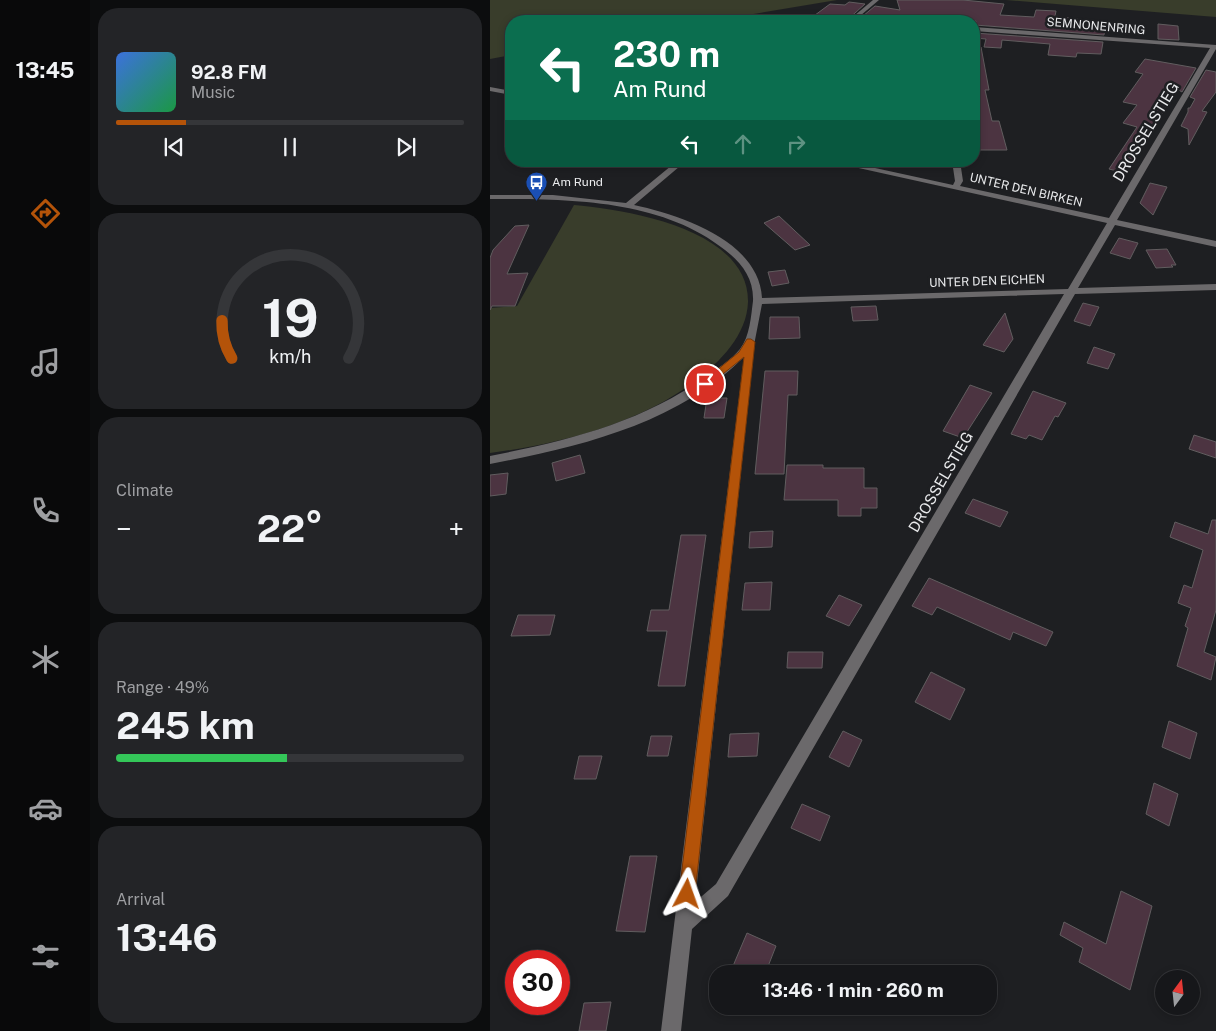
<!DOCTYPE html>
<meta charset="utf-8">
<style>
:root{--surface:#16171a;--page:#232427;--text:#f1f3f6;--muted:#9e9fa2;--line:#353639;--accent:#b45309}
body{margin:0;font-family:"Public Sans",sans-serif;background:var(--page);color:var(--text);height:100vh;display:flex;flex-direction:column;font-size:19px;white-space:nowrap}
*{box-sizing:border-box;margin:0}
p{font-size:16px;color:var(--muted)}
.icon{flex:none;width:28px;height:28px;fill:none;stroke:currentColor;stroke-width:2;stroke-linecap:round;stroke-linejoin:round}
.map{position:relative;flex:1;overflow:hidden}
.details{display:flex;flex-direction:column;gap:8px;padding:8px;background:#0c0d0e;width:400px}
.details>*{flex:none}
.guide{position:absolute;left:15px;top:15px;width:475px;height:152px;border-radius:20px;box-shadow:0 2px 8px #0003,0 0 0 1px var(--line);background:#0b6e4f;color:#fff;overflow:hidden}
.needle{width:32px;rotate:15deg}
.buttons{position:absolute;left:665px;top:970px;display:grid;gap:10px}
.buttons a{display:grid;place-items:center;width:45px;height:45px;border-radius:50%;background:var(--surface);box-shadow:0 2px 8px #0003,0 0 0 1px var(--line);font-size:25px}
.speed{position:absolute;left:15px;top:950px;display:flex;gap:10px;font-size:25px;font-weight:700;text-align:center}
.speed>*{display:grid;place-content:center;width:65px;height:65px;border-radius:50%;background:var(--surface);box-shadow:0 2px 8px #0003,0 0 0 1px var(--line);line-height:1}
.speed .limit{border:8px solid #d22;background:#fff;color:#111}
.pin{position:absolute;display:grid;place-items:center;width:42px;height:42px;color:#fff;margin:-21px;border:2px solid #fff;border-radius:50%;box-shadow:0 1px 5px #0007}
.me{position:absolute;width:55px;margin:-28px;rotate:4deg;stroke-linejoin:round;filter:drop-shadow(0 0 4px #0008)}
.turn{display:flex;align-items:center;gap:18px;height:105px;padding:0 25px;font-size:22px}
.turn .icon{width:65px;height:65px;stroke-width:2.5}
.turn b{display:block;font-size:35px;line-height:42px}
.lanes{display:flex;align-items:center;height:48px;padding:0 25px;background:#0003;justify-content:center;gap:25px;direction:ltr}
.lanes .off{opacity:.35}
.big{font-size:38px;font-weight:700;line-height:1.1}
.details .card{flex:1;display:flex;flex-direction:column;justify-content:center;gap:8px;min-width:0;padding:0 18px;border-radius:20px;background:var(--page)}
.details .dial{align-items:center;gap:0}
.dial svg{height:130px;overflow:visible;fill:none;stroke:var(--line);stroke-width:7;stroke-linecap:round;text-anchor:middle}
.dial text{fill:var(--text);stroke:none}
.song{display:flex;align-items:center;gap:15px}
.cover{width:60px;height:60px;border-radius:8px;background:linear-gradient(135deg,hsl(220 70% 55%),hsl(140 70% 35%))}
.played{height:5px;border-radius:2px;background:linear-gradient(90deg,var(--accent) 20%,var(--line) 20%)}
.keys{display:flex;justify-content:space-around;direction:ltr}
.heat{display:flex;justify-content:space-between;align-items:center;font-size:28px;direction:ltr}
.charge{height:8px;border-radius:4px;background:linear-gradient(90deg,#34c759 49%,var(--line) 0)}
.trip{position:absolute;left:219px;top:965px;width:288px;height:50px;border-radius:20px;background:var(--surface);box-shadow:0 2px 8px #0003,0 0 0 1px var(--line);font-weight:700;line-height:50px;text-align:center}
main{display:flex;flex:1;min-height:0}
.tab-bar{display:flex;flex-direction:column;width:90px;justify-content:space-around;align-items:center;background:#09090a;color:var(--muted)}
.tab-bar .icon{width:35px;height:35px}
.tab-bar .on{color:var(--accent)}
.tab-bar b{font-size:22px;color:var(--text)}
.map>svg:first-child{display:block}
</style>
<main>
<nav class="tab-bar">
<b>13:45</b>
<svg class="icon on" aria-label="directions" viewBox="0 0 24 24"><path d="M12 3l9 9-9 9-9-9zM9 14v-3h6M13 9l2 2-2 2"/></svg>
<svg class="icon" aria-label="music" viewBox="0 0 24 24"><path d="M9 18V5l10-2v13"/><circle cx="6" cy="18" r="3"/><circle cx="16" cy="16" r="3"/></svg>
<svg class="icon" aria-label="phone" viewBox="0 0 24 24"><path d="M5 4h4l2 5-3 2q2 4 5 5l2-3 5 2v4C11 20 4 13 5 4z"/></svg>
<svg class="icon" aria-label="climate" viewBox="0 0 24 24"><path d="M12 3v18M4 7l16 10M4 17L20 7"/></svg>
<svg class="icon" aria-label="car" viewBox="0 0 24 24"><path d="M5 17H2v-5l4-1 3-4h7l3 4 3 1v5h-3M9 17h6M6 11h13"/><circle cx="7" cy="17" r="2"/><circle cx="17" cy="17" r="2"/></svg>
<svg class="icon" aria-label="filters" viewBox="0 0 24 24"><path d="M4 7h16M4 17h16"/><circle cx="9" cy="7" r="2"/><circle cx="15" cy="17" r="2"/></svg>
</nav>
<section class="details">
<div class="card">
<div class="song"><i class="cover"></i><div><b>92.8 FM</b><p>Music</p></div></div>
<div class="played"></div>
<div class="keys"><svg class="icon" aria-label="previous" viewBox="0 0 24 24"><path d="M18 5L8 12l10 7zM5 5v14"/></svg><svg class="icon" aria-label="pause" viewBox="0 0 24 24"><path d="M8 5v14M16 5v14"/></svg><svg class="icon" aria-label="next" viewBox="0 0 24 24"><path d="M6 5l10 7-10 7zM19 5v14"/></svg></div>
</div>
<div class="card dial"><svg viewBox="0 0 100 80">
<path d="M14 69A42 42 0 1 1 86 69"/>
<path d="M14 69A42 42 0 0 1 8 46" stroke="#b45309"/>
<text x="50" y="56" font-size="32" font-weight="700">19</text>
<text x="50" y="72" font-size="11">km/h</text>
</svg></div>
<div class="card"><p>Climate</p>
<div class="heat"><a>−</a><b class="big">22°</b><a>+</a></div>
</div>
<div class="card"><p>Range · 49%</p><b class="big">245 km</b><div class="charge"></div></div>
<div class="card"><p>Arrival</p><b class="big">13:46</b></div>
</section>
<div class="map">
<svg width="726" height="1031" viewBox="0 0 726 1031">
<rect width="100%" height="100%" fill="#1e1f22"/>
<g fill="#393d2b">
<path d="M 0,0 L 347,0 L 222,21 L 21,21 L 21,55 L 0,59 Z"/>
<path d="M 516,0 L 726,0 L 726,17 Z"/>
<path d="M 84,205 C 138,210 259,229 258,302 C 257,335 230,362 205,381 C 149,424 69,444 0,453 L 0,308 L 27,306 Z"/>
</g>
<g fill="#4c3441" stroke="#615d5f">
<path d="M 407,0 L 473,0 L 514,4 L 510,15 L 544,17 L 546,10 L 566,11 L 565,16 L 616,23 L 614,35 L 485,25 L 486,21 L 468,21 L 467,19 L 432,19 L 433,21 L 367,21 L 385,6 L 410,10 Z"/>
<path d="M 359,2 L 375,4 L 356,21 L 317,21 L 340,4 L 355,5 Z"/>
<path d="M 668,24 L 688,26 L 689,40 L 668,39 Z"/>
<path d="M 484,33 L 613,42 L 611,54 L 587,53 L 586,57 L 558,55 L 560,44 L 512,40 L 511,48 L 494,47 L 496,39 L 484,38 Z"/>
<path d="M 491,47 L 499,90 L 495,90 L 502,121 L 509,121 L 517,150 L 484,150 L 484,48 Z"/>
<path d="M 655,59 L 706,68 L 692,92 L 687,89 L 635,173 L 619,169 L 647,127 L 633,123 L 647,105 L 633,102 L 653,74 L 645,72 Z"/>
<path d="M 716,70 L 726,72 L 726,92 L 712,111 L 717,112 L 699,145 L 698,129 L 691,126 L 698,112 L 698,108 L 700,108 L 705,99 L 700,97 Z"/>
<path d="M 660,183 L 677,187 L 663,215 L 650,203 Z"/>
<path d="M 289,216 L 320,245 L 305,250 L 274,223 Z"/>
<path d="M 39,225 L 17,274 L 38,273 L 25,306 L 2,306 L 0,310 L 0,258 L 3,250 L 25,226 Z"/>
<path d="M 629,238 L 648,243 L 640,259 L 620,253 Z"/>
<path d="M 677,249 L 686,265 L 681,265 L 683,267 L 666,268 L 656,250 Z"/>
<path d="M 295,270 L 299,283 L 282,286 L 278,272 Z"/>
<path d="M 593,303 L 609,307 L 600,326 L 584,321 Z"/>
<path d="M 386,306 L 388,320 L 363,321 L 361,307 Z"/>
<path d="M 515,313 L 523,339 L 514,352 L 493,345 Z"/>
<path d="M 280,317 L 309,317 L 310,338 L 279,339 Z"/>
<path d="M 604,347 L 625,354 L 618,369 L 597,363 Z"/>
<path d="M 275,371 L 308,371 L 307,395 L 298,395 L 294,474 L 265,474 Z"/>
<path d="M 480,385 L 502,393 L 473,438 L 453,431 Z"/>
<path d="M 543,391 L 576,403 L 568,417 L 565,416 L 552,440 L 539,435 L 536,439 L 521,434 Z"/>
<path d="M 217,398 L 237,398 L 234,418 L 214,418 Z"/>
<path d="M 704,435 L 726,442 L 726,458 L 699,449 Z"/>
<path d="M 90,455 L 95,473 L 66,481 L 62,463 Z"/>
<path d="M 297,465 L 333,465 L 333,468 L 374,468 L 374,488 L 387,488 L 387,508 L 371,508 L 371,516 L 348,516 L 348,500 L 294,500 Z"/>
<path d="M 18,473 L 16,494 L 0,496 L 0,475 Z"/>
<path d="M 483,499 L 518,512 L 510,527 L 475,513 Z"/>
<path d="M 722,520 L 726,520 L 726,610 L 714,652 L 726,657 L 721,680 L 687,666 L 698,628 L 695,626 L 701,608 L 688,603 L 694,585 L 702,588 L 713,550 L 680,537 L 685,522 L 718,534 Z"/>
<path d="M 283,531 L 282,547 L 259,548 L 260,532 Z"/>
<path d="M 191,535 L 216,535 L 195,686 L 168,686 L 177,631 L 157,631 L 161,610 L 179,610 Z"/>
<path d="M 439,578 L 563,632 L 556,646 L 523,632 L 520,640 L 447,607 L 442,615 L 422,606 Z"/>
<path d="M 282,582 L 280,610 L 252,610 L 255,583 Z"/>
<path d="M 349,595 L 372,605 L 359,626 L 336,616 Z"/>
<path d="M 28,615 L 65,615 L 60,635 L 21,636 Z"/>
<path d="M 298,652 L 333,652 L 332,668 L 297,668 Z"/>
<path d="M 441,672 L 475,689 L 460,720 L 425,702 Z"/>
<path d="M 679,721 L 707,733 L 700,759 L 672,747 Z"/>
<path d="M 353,731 L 372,740 L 359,767 L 339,757 Z"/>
<path d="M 269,733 L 267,756 L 238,757 L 240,734 Z"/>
<path d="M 161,736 L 182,736 L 178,756 L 157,756 Z"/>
<path d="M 89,756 L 112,756 L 106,779 L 84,779 Z"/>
<path d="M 664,783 L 688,794 L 679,826 L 656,814 Z"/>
<path d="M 312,804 L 340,816 L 330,841 L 301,828 Z"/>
<path d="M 140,856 L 167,856 L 155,932 L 126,931 Z"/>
<path d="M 631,891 L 662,906 L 640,990 L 589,962 L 593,948 L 570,935 L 574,922 L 616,944 Z"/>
<path d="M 257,933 L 286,946 L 275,974 L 260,974 L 243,966 Z"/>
<path d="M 121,1002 L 116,1031 L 89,1031 L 94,1003 Z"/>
</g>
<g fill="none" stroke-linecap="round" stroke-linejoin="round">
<g fill="#6b696b" fill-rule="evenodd">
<path d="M 383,0 L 389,0 L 364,21 L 358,21 Z"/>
<path d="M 484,27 L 726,45 L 726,49 L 627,220 L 726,241 L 726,247 L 625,225 L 588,288 L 726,284 L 726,290 L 585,294 L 238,896 L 202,929 L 191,1031 L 171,1031 L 254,357 C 187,424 89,447 0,464 L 0,456 C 76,441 151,423 215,377 C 227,369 241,360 250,349 C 260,336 261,316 263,301 C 264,279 252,263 235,250 C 171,199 79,199 0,199 L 0,195 L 63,195 L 136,203 L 187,161 L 196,161 L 144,205 C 191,215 269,241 272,298 L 578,289 L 617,223 L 337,161 L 353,161 L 463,185 L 465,181 L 462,161 L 470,161 L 473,181 L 470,186 L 619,218 L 720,48 L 484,31 ZM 574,294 L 226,884 L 205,902 L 265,340 L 272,304 Z"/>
<path d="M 0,87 L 21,91 L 21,95 L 0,91 Z"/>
</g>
</g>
<path fill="#b45309" stroke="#753606" d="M 257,339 L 261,339 L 265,342 L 205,894 L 203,899 L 197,902 L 191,899 L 189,894 L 254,357 L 218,386 L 211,386 L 210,384 L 249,352 Z"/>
<defs>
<symbol id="bus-pin" viewBox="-11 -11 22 30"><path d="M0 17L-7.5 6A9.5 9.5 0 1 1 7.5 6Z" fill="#1a4fb4" stroke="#1e1f22"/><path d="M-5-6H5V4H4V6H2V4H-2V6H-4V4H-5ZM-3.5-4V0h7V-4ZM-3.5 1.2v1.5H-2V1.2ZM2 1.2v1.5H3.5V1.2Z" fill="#fff"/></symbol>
</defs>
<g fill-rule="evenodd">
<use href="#bus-pin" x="34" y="170" width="25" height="34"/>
</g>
<g text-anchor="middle" stroke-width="5" stroke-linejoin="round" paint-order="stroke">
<g font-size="12" fill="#e9eaec" stroke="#1e1f22">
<text transform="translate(606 26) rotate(5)" y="4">SEMNONENRING</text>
<text transform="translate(536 190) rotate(13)" y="4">UNTER DEN BIRKEN</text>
<text transform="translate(497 281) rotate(-2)" y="4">UNTER DEN EICHEN</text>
</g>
<g font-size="12" fill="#e9eaec" stroke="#1e1f22" text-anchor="start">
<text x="62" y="186">Am Rund</text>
</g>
<g font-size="15" fill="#e9eaec" stroke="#1e1f22">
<text transform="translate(656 132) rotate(-59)" y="5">DROSSELSTIEG</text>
<text transform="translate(451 482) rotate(-60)" y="5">DROSSELSTIEG</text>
</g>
</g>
</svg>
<div class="buttons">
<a><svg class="needle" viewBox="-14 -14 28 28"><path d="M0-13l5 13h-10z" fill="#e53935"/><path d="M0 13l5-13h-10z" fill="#9e9fa2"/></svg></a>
</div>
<div class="speed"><div class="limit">30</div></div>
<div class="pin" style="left:215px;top:384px;background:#d93025"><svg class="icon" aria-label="arrive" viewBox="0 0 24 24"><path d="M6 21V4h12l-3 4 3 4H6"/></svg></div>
<svg class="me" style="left:197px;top:894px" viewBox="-20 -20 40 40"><path d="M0-17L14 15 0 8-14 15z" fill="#b45309" stroke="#fff" stroke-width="4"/></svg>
<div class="trip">13:46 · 1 min · 260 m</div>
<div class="guide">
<div class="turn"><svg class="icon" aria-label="left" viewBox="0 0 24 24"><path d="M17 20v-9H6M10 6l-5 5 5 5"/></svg><div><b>230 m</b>Am Rund</div></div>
<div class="lanes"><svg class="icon" aria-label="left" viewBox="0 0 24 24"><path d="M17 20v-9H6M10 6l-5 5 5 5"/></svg><svg class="icon off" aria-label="ahead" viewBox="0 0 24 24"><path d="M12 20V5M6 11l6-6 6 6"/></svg><svg class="icon off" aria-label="right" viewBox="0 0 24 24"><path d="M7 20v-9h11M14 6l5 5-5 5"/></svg></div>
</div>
</div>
</main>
